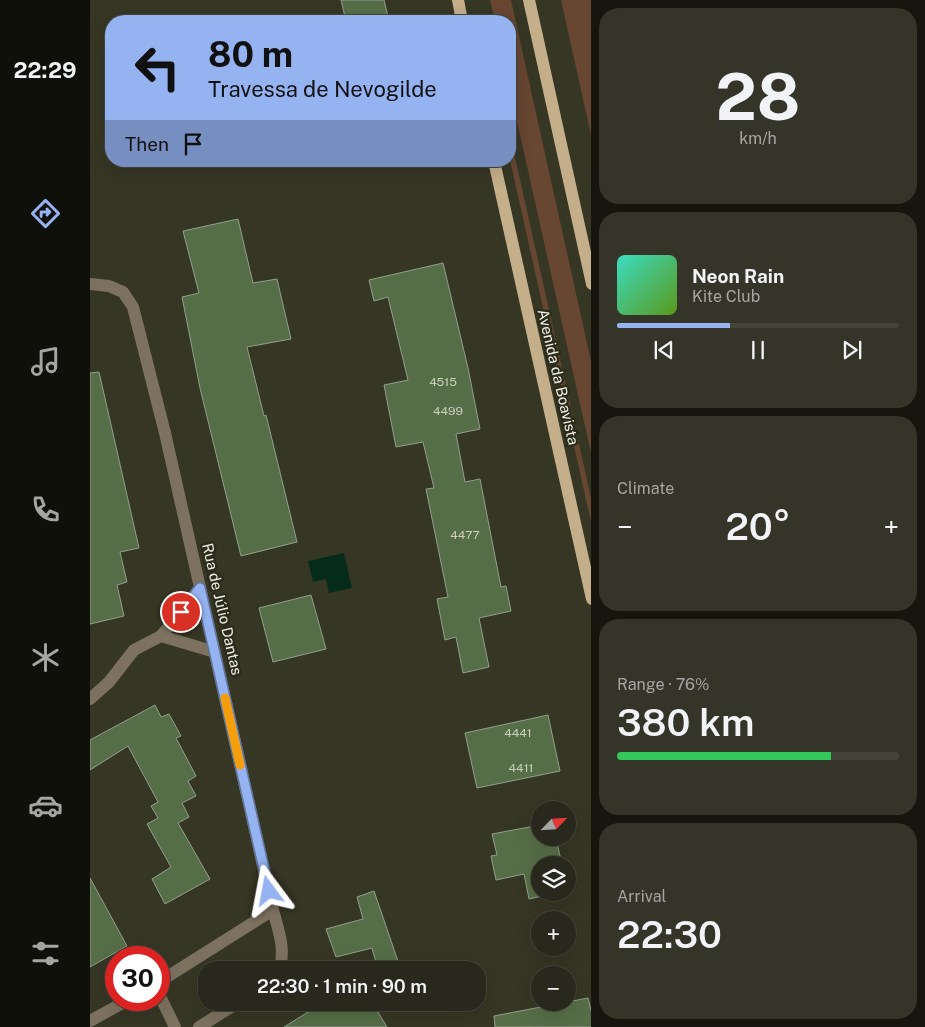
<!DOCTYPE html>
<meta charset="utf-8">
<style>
:root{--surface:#28281c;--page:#343429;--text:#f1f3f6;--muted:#a5a6a3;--line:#44443b;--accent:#95b2f1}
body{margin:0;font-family:"Public Sans",sans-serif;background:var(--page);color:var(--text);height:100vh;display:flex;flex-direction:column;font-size:19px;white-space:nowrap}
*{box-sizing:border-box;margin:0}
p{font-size:16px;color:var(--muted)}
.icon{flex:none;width:28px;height:28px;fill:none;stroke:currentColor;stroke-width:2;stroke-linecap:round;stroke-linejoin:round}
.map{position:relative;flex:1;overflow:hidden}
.sheet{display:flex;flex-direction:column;gap:8px;padding:8px;background:#16160f;width:334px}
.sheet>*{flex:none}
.hud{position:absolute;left:15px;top:15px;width:411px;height:152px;border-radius:20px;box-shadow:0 5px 20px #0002,0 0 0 1px var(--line);background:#95b2f1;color:#111;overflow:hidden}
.needle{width:32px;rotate:65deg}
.controls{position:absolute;left:441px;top:801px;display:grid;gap:10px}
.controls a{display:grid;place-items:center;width:45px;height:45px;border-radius:50%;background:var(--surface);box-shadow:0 5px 20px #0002,0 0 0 1px var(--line);font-size:25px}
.speed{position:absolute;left:15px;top:946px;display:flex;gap:10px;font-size:25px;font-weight:700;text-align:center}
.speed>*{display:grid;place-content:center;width:65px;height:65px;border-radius:50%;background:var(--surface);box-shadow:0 5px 20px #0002,0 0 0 1px var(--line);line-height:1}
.speed .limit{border:8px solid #d22;background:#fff;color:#111}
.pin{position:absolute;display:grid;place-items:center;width:42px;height:42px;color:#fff;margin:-21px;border:2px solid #fff;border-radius:50%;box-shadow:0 1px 5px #0007}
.me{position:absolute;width:55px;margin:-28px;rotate:347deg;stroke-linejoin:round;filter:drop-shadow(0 0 4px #0008)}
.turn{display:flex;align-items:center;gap:18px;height:105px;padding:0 20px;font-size:22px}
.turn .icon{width:65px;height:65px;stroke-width:2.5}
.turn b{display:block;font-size:35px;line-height:42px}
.then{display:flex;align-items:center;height:48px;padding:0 20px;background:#0003;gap:10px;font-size:19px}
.big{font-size:38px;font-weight:600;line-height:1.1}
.sheet .tile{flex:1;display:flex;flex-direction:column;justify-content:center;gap:8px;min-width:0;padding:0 18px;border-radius:20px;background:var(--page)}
.sheet .dial{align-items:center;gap:0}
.dial b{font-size:65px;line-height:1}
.song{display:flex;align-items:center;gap:15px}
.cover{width:60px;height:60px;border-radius:8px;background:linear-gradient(135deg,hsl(170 70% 55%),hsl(90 70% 35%))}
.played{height:5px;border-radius:2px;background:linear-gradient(90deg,var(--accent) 40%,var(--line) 40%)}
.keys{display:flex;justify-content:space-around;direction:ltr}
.heat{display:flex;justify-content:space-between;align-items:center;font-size:28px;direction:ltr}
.charge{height:8px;border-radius:4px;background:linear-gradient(90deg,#34c759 76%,var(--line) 0)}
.trip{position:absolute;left:108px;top:961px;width:288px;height:50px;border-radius:20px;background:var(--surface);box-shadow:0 5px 20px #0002,0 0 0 1px var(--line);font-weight:600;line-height:50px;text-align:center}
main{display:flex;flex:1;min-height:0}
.tab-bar{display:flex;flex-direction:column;width:90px;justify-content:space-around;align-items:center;background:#10100b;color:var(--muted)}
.tab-bar .icon{width:35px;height:35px}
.tab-bar .active{color:var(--accent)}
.tab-bar b{font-size:22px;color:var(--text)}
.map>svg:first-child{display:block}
</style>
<main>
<nav class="tab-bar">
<b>22:29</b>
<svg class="icon active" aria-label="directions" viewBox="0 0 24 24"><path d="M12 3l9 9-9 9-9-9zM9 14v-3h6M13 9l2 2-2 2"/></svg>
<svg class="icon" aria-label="music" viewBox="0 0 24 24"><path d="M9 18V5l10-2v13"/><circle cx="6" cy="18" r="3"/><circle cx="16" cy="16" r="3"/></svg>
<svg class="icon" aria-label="phone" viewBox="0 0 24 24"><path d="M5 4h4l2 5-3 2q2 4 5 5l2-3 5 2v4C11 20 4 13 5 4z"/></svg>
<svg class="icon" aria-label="climate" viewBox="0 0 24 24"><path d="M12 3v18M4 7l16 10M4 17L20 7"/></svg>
<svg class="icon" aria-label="car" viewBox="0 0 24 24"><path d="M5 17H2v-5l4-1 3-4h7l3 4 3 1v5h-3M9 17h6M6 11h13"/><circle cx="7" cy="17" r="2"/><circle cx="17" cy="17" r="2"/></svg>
<svg class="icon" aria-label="filters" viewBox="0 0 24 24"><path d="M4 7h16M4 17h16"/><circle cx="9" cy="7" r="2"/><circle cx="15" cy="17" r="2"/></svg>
</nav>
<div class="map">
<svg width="502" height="1027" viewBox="0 0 502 1027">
<rect width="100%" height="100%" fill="#363625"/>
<g fill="#674632">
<path d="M 400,0 L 421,0 L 501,361 L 501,453 L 420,90 L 420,21 L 405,21 Z"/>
<path d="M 471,0 L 501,0 L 501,135 Z"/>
<path d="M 420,135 L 501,498 L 501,522 L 420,160 Z"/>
</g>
<path fill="#052c1b" d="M 254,553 L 262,588 L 239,593 L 236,579 L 223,582 L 218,561 Z"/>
<g fill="#566e47" stroke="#949e8d">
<path d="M 251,0 L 294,0 L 299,21 L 256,21 Z"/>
<path d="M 148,219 L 163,283 L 187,279 L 201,339 L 157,347 L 174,416 L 176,415 L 207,542 L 151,556 L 110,388 L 92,297 L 109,293 L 93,231 Z"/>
<path d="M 353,263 L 378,368 L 390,429 L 366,434 L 375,482 L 390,479 L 411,587 L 416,586 L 421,611 L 389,618 L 399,667 L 373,673 L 366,637 L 355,640 L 347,599 L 358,597 L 336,489 L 344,488 L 333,442 L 306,447 L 294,385 L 318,380 L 298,297 L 284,301 L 279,280 Z"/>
<path d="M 9,372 L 49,548 L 30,552 L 37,582 L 27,585 L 34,616 L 0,624 L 0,373 Z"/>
<path d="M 221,595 L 236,649 L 183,662 L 169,608 Z"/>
<path d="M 65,705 L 71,717 L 79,714 L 91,736 L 86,738 L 106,776 L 98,781 L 106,796 L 92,803 L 99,817 L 88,823 L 120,879 L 75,904 L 62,879 L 81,867 L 57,824 L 68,818 L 61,806 L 68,802 L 38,746 L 0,770 L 0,740 Z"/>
<path d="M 458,715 L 470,771 L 387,788 L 375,733 Z"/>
<path d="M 450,825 L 450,838 L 466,838 L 472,865 L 450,865 L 450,892 L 470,892 L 439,899 L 434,874 L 406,880 L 401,856 L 407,855 L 402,834 Z"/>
<path d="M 0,878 L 37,946 L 0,967 Z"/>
<path d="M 284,891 L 311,970 L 288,970 L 282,948 L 246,957 L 236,929 L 273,919 L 267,897 Z"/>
<path d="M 498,998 L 502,1014 L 502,1027 L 405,1027 L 404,1016 Z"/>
<path d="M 234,1002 L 282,1002 L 297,1027 L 194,1027 Z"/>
</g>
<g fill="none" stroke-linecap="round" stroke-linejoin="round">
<g stroke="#7d7260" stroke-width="12">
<path d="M 0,284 L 19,286 L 33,292 L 43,307 L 75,433 L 183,910 C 189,932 195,947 190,970"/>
<path d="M 71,636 L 125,652"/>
<path d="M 0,699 L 19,682 L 44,650 L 71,636 L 110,588"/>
<path d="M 69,982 L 183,910"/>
<path d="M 69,994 L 85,1027"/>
<path d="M 0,1021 L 38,1000"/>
<path d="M 109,1027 L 149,1002"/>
</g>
<g stroke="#c5ae8a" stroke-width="12">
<path d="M 368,0 L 372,21"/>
<path d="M 439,0 L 502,284"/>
<path d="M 404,161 L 502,599"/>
</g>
</g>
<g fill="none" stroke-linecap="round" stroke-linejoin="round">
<defs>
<path id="route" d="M 91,612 L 110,588 L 179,891"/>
</defs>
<use href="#route" stroke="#61749d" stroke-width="12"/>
<use href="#route" stroke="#95b2f1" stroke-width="9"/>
<path stroke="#f59e0b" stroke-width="9" d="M 135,698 L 150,765"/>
</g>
<g text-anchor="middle" stroke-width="5" stroke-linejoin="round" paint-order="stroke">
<g font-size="12" fill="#cad0be">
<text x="353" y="386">4515</text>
<text x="358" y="415">4499</text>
<text x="375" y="539">4477</text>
<text x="428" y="737">4441</text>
<text x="431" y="772">4411</text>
</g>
<g font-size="15" fill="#f0f0e6" stroke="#2c2c1c">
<text transform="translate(468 377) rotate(77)" y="5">Avenida da Boavista</text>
<text transform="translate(132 609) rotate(77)" y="5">Rua de Júlio Dantas</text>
</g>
</g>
</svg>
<div class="controls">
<a><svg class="needle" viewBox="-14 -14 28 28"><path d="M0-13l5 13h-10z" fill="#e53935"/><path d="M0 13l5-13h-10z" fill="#a5a6a3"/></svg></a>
<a><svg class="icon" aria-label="layers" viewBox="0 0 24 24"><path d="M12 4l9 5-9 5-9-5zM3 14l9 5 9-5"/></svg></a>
<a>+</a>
<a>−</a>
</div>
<div class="speed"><div class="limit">30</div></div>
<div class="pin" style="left:91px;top:612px;background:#d93025"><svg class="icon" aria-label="arrive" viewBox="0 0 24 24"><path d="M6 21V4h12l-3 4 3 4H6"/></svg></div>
<svg class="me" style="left:179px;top:891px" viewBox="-20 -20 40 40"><path d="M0-17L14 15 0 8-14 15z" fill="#95b2f1" stroke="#fff" stroke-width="4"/></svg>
<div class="trip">22:30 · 1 min · 90 m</div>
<div class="hud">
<div class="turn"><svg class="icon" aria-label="left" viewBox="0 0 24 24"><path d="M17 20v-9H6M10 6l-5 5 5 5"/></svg><div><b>80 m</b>Travessa de Nevogilde</div></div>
<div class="then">Then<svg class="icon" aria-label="arrive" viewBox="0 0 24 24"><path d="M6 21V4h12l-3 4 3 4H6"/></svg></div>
</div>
</div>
<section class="sheet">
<div class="tile dial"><b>28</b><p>km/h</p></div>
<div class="tile">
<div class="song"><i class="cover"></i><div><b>Neon Rain</b><p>Kite Club</p></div></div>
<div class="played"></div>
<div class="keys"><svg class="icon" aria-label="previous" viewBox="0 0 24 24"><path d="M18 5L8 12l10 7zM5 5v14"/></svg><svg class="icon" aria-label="pause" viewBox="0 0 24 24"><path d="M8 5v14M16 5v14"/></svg><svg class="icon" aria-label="next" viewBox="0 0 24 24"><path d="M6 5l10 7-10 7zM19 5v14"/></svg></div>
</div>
<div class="tile"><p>Climate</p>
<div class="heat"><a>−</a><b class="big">20°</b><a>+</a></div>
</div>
<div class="tile"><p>Range · 76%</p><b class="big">380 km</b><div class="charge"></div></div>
<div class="tile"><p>Arrival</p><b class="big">22:30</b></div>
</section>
</main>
